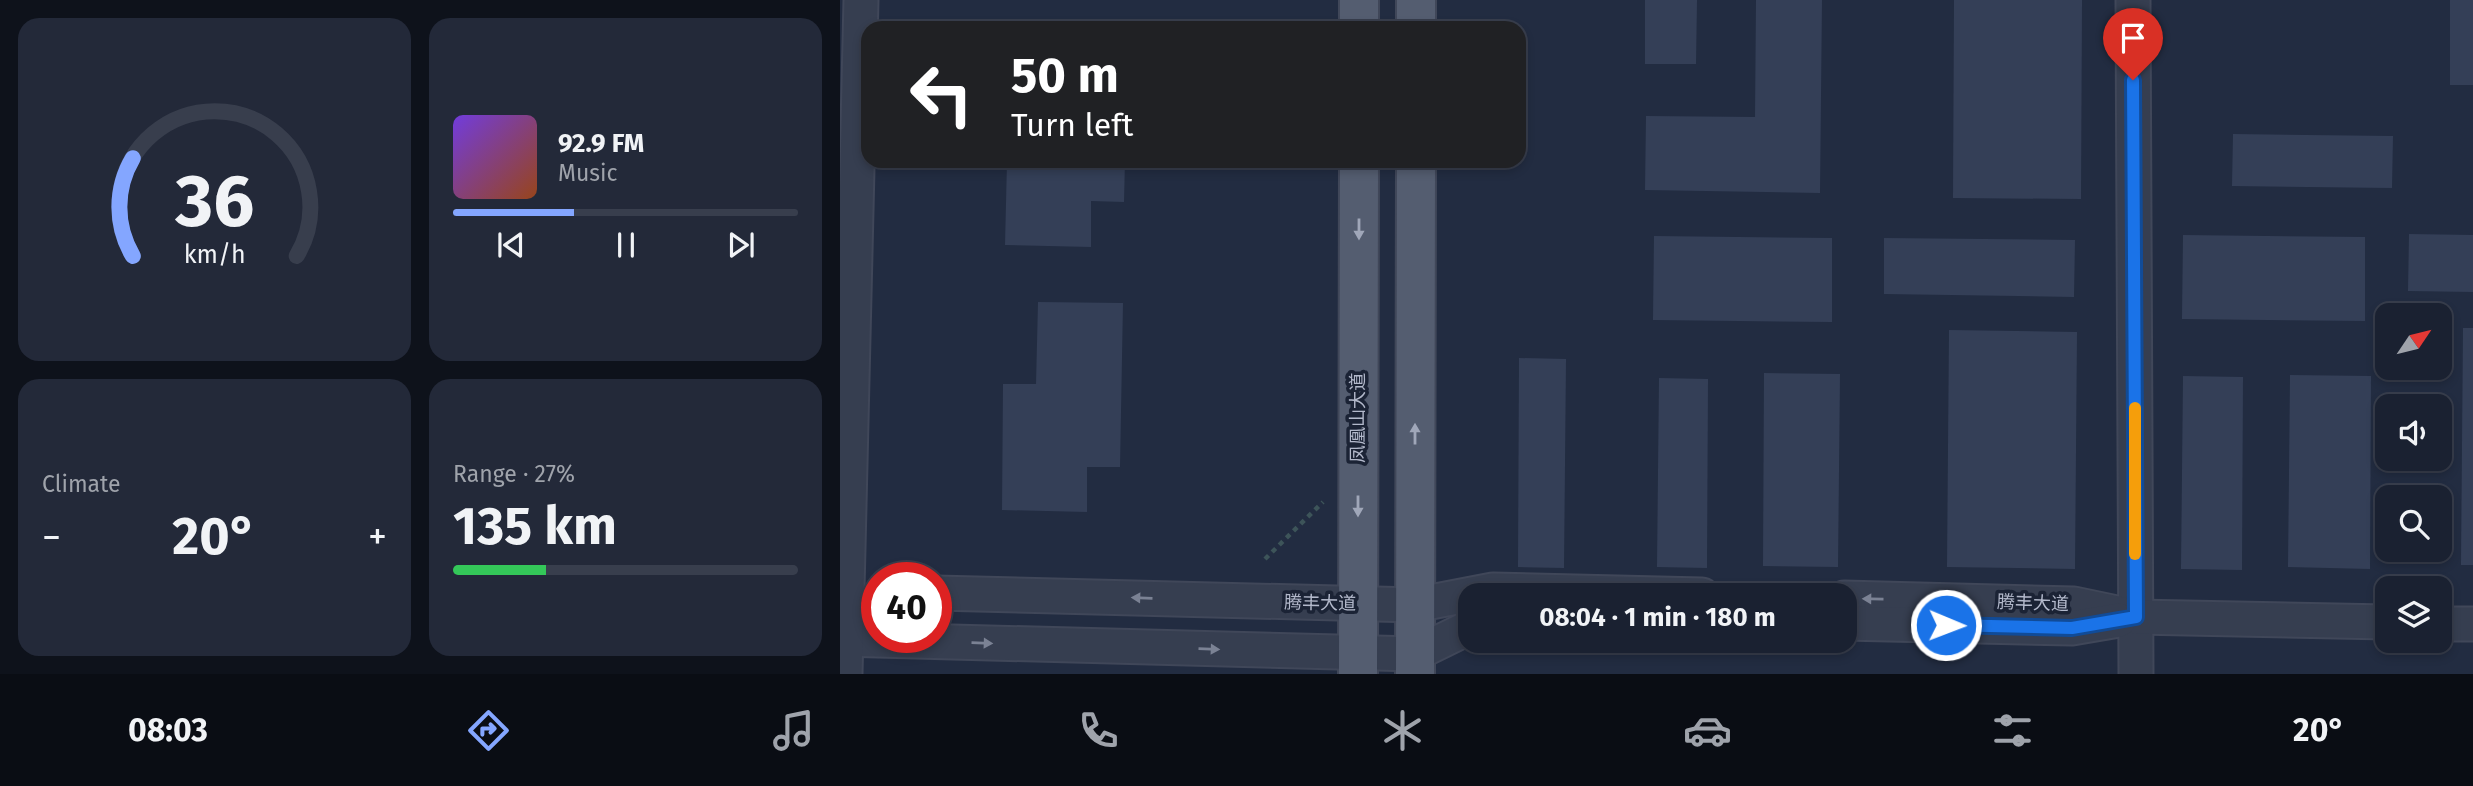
<!DOCTYPE html>
<meta charset="utf-8">
<style>
:root{--surface:#1a2131;--page:#232939;--text:#f1f3f6;--muted:#9fa3ab;--line:#383e4d;--accent:#84a6ff}
body{margin:0;font-family:"Fira Sans","Noto Sans SC",sans-serif;background:var(--page);color:var(--text);height:100vh;display:flex;flex-direction:column;font-size:26px;white-space:nowrap}
*{box-sizing:border-box;margin:0}
p{font-size:23px;color:var(--muted)}
.icon{flex:none;width:38px;height:38px;fill:none;stroke:currentColor;stroke-width:2;stroke-linecap:round;stroke-linejoin:round}
.map{position:relative;flex:1;overflow:hidden}
.drawer{display:flex;flex-direction:column;gap:18px;padding:18px;background:#0e121b;width:840px}
.drawer>*{flex:none}
.guide{position:absolute;left:21px;top:21px;width:665px;height:147px;border-radius:21px;box-shadow:0 4px 10px #0003,0 0 0 2px var(--line);background:#202124;color:#fff;overflow:hidden}
.needle{width:46px;rotate:55deg}
.buttons{position:absolute;left:1535px;top:303px;display:grid;gap:14px}
.buttons a{display:grid;place-items:center;width:77px;height:77px;border-radius:14px;background:var(--surface);box-shadow:0 4px 10px #0003,0 0 0 2px var(--line);font-size:35px}
.speed{position:absolute;left:21px;top:562px;display:flex;gap:14px;font-size:35px;font-weight:700;text-align:center}
.speed>*{display:grid;place-content:center;width:91px;height:91px;border-radius:50%;background:var(--surface);box-shadow:0 4px 10px #0003,0 0 0 2px var(--line);line-height:1}
.speed .limit{border:10px solid #d22;background:#fff;color:#111}
.pin{position:absolute;display:grid;place-items:center;width:60px;height:60px;color:#fff;margin:-72px -30px;border-radius:50% 50% 50% 0;rotate:-45deg;box-shadow:0 0 7px #0007}
.pin .icon{rotate:45deg}
.me{position:absolute;width:77px;margin:-38px;rotate:91deg;stroke-linejoin:round;filter:drop-shadow(0 0 5px #0008)}
.turn{display:flex;align-items:center;gap:24px;height:147px;padding:0 35px;font-size:32px}
.turn .icon{width:91px;height:91px;stroke-width:2.5}
.turn b{display:block;font-size:49px;line-height:60px}
.big{font-size:52px;font-weight:700;line-height:1.1}
.drawer .card{flex:1;display:flex;flex-direction:column;justify-content:center;gap:10px;min-width:0;padding:0 24px;border-radius:21px;background:var(--page)}
.drawer .dial{align-items:center;gap:0}
.dial svg{height:182px;overflow:visible;fill:none;stroke:var(--line);stroke-width:7;stroke-linecap:round;text-anchor:middle}
.dial text{fill:var(--text);stroke:none}
.song{display:flex;align-items:center;gap:21px}
.cover{width:84px;height:84px;border-radius:10px;background:linear-gradient(135deg,hsl(260 70% 55%),hsl(20 70% 35%))}
.played{height:7px;border-radius:4px;background:linear-gradient(90deg,var(--accent) 35%,var(--line) 35%)}
.keys{display:flex;justify-content:space-around;direction:ltr}
.heat{display:flex;justify-content:space-between;align-items:center;font-size:38px;direction:ltr}
.charge{height:10px;border-radius:5px;background:linear-gradient(90deg,#34c759 27%,var(--line) 0)}
.drawer .tiles{flex:1;display:grid;gap:18px;grid-template-columns:repeat(2,1fr)}
.trip{position:absolute;left:618px;top:583px;width:399px;height:70px;border-radius:21px;background:var(--surface);box-shadow:0 4px 10px #0003,0 0 0 2px var(--line);font-weight:700;line-height:70px;text-align:center}
.dock{display:flex;height:112px;justify-content:space-around;align-items:center;background:#0a0d14;color:var(--muted)}
.dock .icon{width:49px;height:49px}
.dock .selected{color:var(--accent)}
.dock b{font-size:32px;color:var(--text)}
main{display:flex;flex:1;min-height:0}
.map>svg:first-child{display:block}
</style>
<main>
<section class="drawer">
<div class="tiles">
<div class="card dial"><svg viewBox="0 0 100 80">
<path d="M14 69A42 42 0 1 1 86 69"/>
<path d="M14 69A42 42 0 0 1 14 26" stroke="#84a6ff"/>
<text x="50" y="56" font-size="32" font-weight="700">36</text>
<text x="50" y="72" font-size="11">km/h</text>
</svg></div>
<div class="card">
<div class="song"><i class="cover"></i><div><b>92.9 FM</b><p>Music</p></div></div>
<div class="played"></div>
<div class="keys"><svg class="icon" aria-label="previous" viewBox="0 0 24 24"><path d="M18 5L8 12l10 7zM5 5v14"/></svg><svg class="icon" aria-label="pause" viewBox="0 0 24 24"><path d="M8 5v14M16 5v14"/></svg><svg class="icon" aria-label="next" viewBox="0 0 24 24"><path d="M6 5l10 7-10 7zM19 5v14"/></svg></div>
</div>
<div class="card"><p>Climate</p>
<div class="heat"><a>−</a><b class="big">20°</b><a>+</a></div>
</div>
<div class="card"><p>Range · 27%</p><b class="big">135 km</b><div class="charge"></div></div>
</div>
</section>
<div class="map">
<svg width="1633" height="674" viewBox="0 0 1633 674">
<rect width="100%" height="100%" fill="#222c41"/>
<g fill="#343f57">
<path d="M 805,0 L 857,0 L 856,64 L 805,64 Z"/>
<path d="M 916,0 L 982,0 L 980,193 L 805,190 L 806,116 L 915,117 Z"/>
<path d="M 1114,0 L 1242,0 L 1241,199 L 1113,198 Z"/>
<rect x="1610" y="0" width="23" height="85"/>
<path d="M 1393,134 L 1553,136 L 1552,188 L 1392,186 Z"/>
<path d="M 167,161 L 285,161 L 284,202 L 251,201 L 251,247 L 165,245 Z"/>
<path d="M 1569,234 L 1633,235 L 1633,292 L 1568,291 Z"/>
<path d="M 1343,235 L 1525,237 L 1525,321 L 1342,319 Z"/>
<path d="M 814,236 L 992,238 L 992,322 L 813,320 Z"/>
<path d="M 1044,238 L 1235,240 L 1234,297 L 1044,294 Z"/>
<path d="M 198,302 L 283,303 L 280,467 L 247,467 L 247,512 L 162,510 L 163,384 L 196,384 Z"/>
<path d="M 1623,328 L 1633,328 L 1633,565 L 1621,565 Z"/>
<path d="M 1109,330 L 1237,332 L 1235,569 L 1107,567 Z"/>
<path d="M 679,358 L 726,359 L 724,568 L 678,567 Z"/>
<path d="M 924,373 L 1000,374 L 998,567 L 923,566 Z"/>
<path d="M 1450,375 L 1531,376 L 1530,569 L 1448,567 Z"/>
<path d="M 1343,376 L 1403,377 L 1402,570 L 1341,569 Z"/>
<path d="M 819,378 L 868,379 L 867,568 L 817,567 Z"/>
</g>
<g fill="none" stroke-linecap="round" stroke-linejoin="round">
<defs>
<g id="minor">
<path d="M 1293,0 L 1296,674"/>
<path d="M 96,593 L 575,605 L 653,590 L 862,595"/>
<path d="M 1004,598 L 1234,604 L 1296,617 L 1547,622"/>
<path d="M 1004,623 L 1232,628 L 1279,620"/>
<path d="M 1600,624 L 1633,624"/>
<path d="M 0,639 L 575,654 L 630,627"/>
<path d="M 5,674 L 21,0"/>
</g>
<g id="major">
<path d="M 519,28 L 519,0"/>
<path d="M 576,28 L 576,0"/>
<path d="M 518,674 L 519,161"/>
<path d="M 575,674 L 576,161"/>
</g>
</defs>
<use href="#minor" stroke="#404759" stroke-width="37"/>
<use href="#major" stroke="#404759" stroke-width="42"/>
<path stroke="#3d5459" stroke-width="4.5" stroke-dasharray="5 5" stroke-linecap="butt" d="M 425,559 L 483,502"/>
<use href="#minor" stroke="#363e50" stroke-width="33"/>
<use href="#major" stroke="#545d70" stroke-width="38"/>
</g>
<defs><path id="oneway-solid" d="M-6-.8H1V-3.2L6.5 0L1 3.2V.8H-6Z" transform="scale(1.75)"/></defs>
<g fill="#a0a7b9">
<use href="#oneway-solid" transform="translate(519 229) rotate(90)"/>
<use href="#oneway-solid" transform="translate(575 434) rotate(-90)"/>
<use href="#oneway-solid" transform="translate(518 506) rotate(90)"/>
</g>
<g fill="#7b8294">
<use href="#oneway-solid" transform="translate(302 598) rotate(-178)"/>
<use href="#oneway-solid" transform="translate(1033 599) rotate(-179)"/>
<use href="#oneway-solid" transform="translate(142 643) rotate(2)"/>
<use href="#oneway-solid" transform="translate(369 649) rotate(2)"/>
</g>
<g fill="none" stroke-linecap="round" stroke-linejoin="round">
<defs>
<path id="route" d="M 1106,625 L 1232,628 L 1296,617 L 1293,80"/>
</defs>
<use href="#route" stroke="#114b97" stroke-width="18"/>
<use href="#route" stroke="#1a73e8" stroke-width="12"/>
<path stroke="#f59e0b" stroke-width="12" d="M 1295,408 L 1295,554"/>
</g>
<g text-anchor="middle" stroke-width="7" stroke-linejoin="round" paint-order="stroke">
<g font-size="18" fill="#b3b9cb" stroke="#1b2335">
<text transform="translate(518 418) rotate(-90)" y="6">凤凰山大道</text>
<text transform="translate(480 603) rotate(1)" y="6">腾丰大道</text>
<text transform="translate(1193 603) rotate(2)" y="6">腾丰大道</text>
</g>
</g>
</svg>
<div class="buttons">
<a><svg class="needle" viewBox="-14 -14 28 28"><path d="M0-13l5 13h-10z" fill="#e53935"/><path d="M0 13l5-13h-10z" fill="#9fa3ab"/></svg></a>
<a><svg class="icon" aria-label="sound" viewBox="0 0 24 24"><path d="M4 9h4l5-4v14l-5-4H4zM17 9q2 3 0 6"/></svg></a>
<a><svg class="icon" aria-label="search" viewBox="0 0 24 24"><circle cx="10" cy="10" r="6"/><path d="M15 15l6 6"/></svg></a>
<a><svg class="icon" aria-label="layers" viewBox="0 0 24 24"><path d="M12 4l9 5-9 5-9-5zM3 14l9 5 9-5"/></svg></a>
</div>
<div class="speed"><div class="limit">40</div></div>
<div class="pin" style="left:1293px;top:80px;background:#d93025"><svg class="icon" aria-label="arrive" viewBox="0 0 24 24"><path d="M6 21V4h12l-3 4 3 4H6"/></svg></div>
<svg class="me" style="left:1106px;top:625px" viewBox="-20 -20 40 40"><circle r="17" fill="#1a73e8" stroke="#fff" stroke-width="3"/><path d="M0-11L8 9 0 5-8 9z" fill="#fff"/></svg>
<div class="trip">08:04 · 1 min · 180 m</div>
<div class="guide">
<div class="turn"><svg class="icon" aria-label="left" viewBox="0 0 24 24"><path d="M17 20v-9H6M10 6l-5 5 5 5"/></svg><div><b>50 m</b>Turn left</div></div>
</div>
</div>
</main>
<nav class="dock">
<b>08:03</b>
<svg class="icon selected" aria-label="directions" viewBox="0 0 24 24"><path d="M12 3l9 9-9 9-9-9zM9 14v-3h6M13 9l2 2-2 2"/></svg>
<svg class="icon" aria-label="music" viewBox="0 0 24 24"><path d="M9 18V5l10-2v13"/><circle cx="6" cy="18" r="3"/><circle cx="16" cy="16" r="3"/></svg>
<svg class="icon" aria-label="phone" viewBox="0 0 24 24"><path d="M5 4h4l2 5-3 2q2 4 5 5l2-3 5 2v4C11 20 4 13 5 4z"/></svg>
<svg class="icon" aria-label="climate" viewBox="0 0 24 24"><path d="M12 3v18M4 7l16 10M4 17L20 7"/></svg>
<svg class="icon" aria-label="car" viewBox="0 0 24 24"><path d="M5 17H2v-5l4-1 3-4h7l3 4 3 1v5h-3M9 17h6M6 11h13"/><circle cx="7" cy="17" r="2"/><circle cx="17" cy="17" r="2"/></svg>
<svg class="icon" aria-label="filters" viewBox="0 0 24 24"><path d="M4 7h16M4 17h16"/><circle cx="9" cy="7" r="2"/><circle cx="15" cy="17" r="2"/></svg>
<b>20°</b>
</nav>
